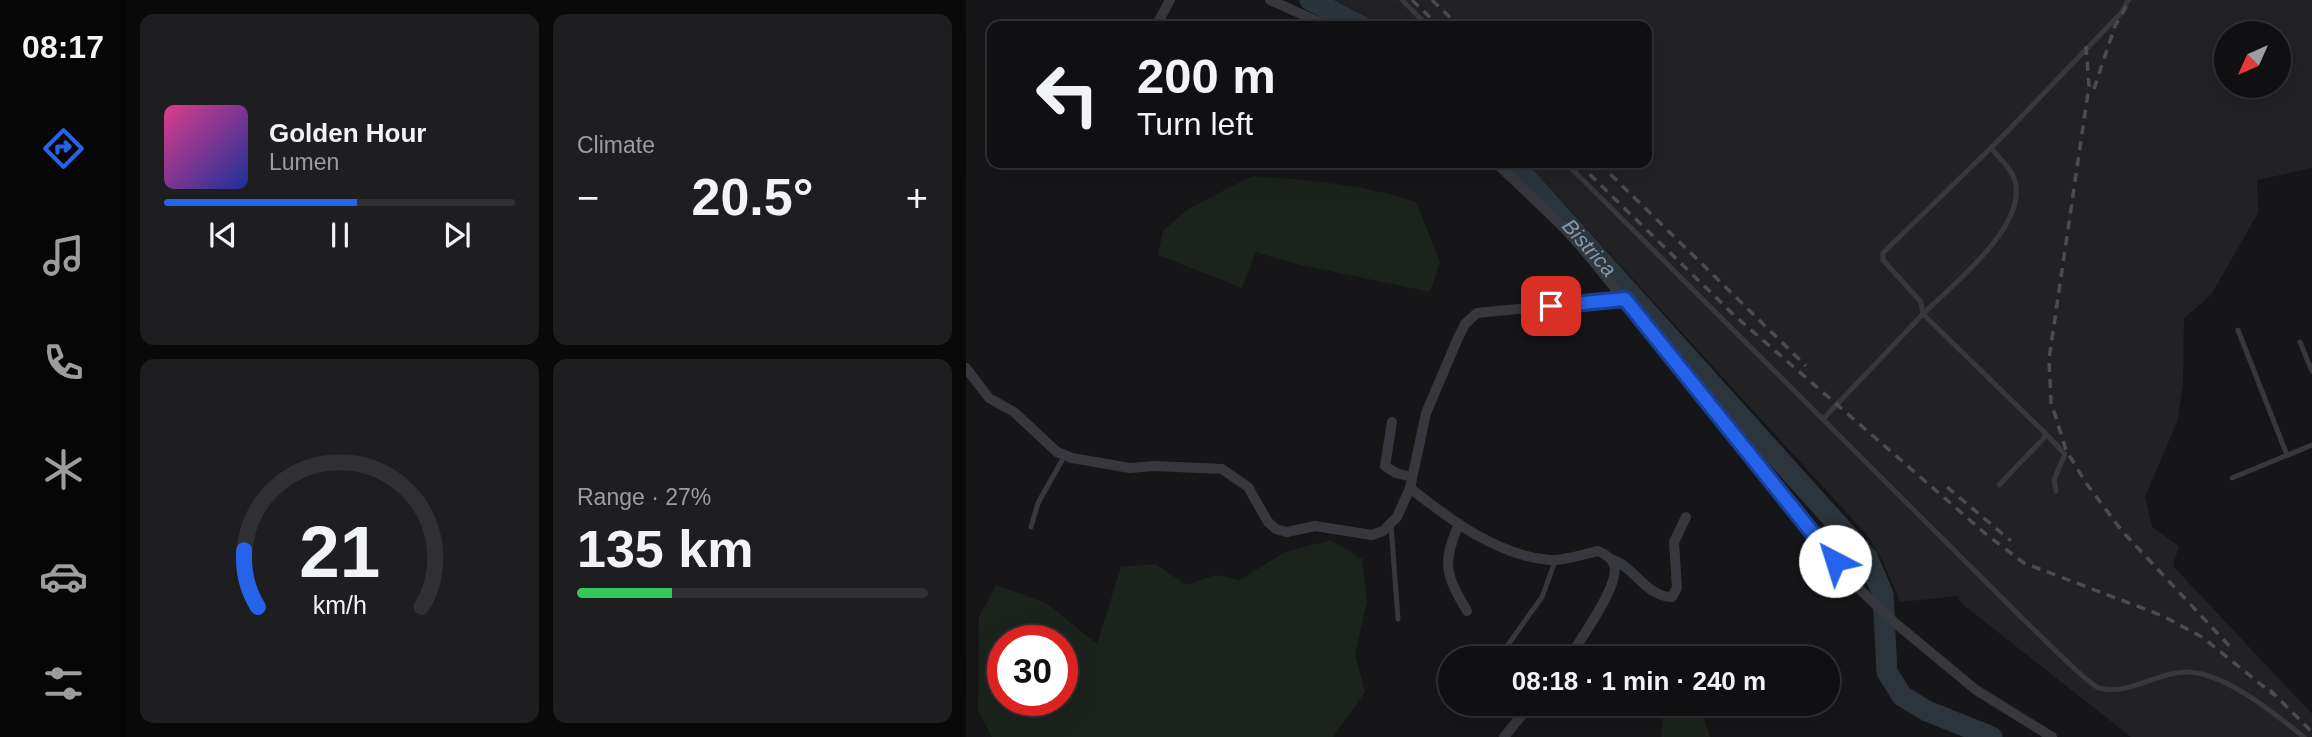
<!DOCTYPE html>
<meta charset="utf-8">
<style>
:root{--surface:#101012;--page:#1e1e20;--text:#f1f3f6;--muted:#9c9d9f;--line:#303032;--accent:#2563eb}
body{margin:0;font-family:Arial,sans-serif;background:var(--page);color:var(--text);height:100vh;display:flex;flex-direction:column;font-size:26px;white-space:nowrap}
*{box-sizing:border-box;margin:0}
p{font-size:23px;color:var(--muted)}
.icon{flex:none;width:38px;height:38px;fill:none;stroke:currentColor;stroke-width:2;stroke-linecap:round;stroke-linejoin:round}
.map{position:relative;flex:1;overflow:hidden}
.side{display:flex;flex-direction:column;gap:14px;padding:14px;background:#09090a;width:840px}
.side>*{flex:none}
.banner{position:absolute;left:21px;top:21px;width:665px;height:147px;border-radius:14px;box-shadow:0 7px 28px #0002,0 0 0 2px var(--line);background:#101012;color:var(--text);overflow:hidden}
.needle{width:46px;rotate:225deg}
.controls{position:absolute;left:1248px;top:21px;display:grid;gap:14px}
.controls a{display:grid;place-items:center;width:77px;height:77px;border-radius:50%;background:var(--surface);box-shadow:0 7px 28px #0002,0 0 0 2px var(--line);font-size:35px}
.speed{position:absolute;left:21px;top:625px;display:flex;gap:14px;font-size:35px;font-weight:700;text-align:center}
.speed>*{display:grid;place-content:center;width:91px;height:91px;border-radius:50%;background:var(--surface);box-shadow:0 7px 28px #0002,0 0 0 2px var(--line);line-height:1}
.speed .limit{border:10px solid #d22;background:#fff;color:#111}
.pin{position:absolute;display:grid;place-items:center;width:60px;height:60px;color:#fff;margin:-30px;border-radius:14px;box-shadow:0 4px 10px #0006}
.me{position:absolute;width:77px;margin:-38px;rotate:320deg;stroke-linejoin:round;filter:drop-shadow(0 0 5px #0008)}
.turn{display:flex;align-items:center;gap:24px;height:147px;padding:0 35px;font-size:32px}
.turn .icon{width:91px;height:91px;stroke-width:2.5}
.turn b{display:block;font-size:49px;line-height:60px}
.big{font-size:52px;font-weight:700;line-height:1.1}
.side .widget{flex:1;display:flex;flex-direction:column;justify-content:center;gap:10px;min-width:0;padding:0 24px;border-radius:14px;background:var(--page)}
.side .dial{align-items:center;gap:0}
.dial svg{height:182px;overflow:visible;fill:none;stroke:var(--line);stroke-width:7;stroke-linecap:round;text-anchor:middle}
.dial text{fill:var(--text);stroke:none}
.song{display:flex;align-items:center;gap:21px}
.cover{width:84px;height:84px;border-radius:10px;background:linear-gradient(135deg,hsl(330 70% 55%),hsl(230 70% 35%))}
.played{height:7px;border-radius:4px;background:linear-gradient(90deg,var(--accent) 55%,var(--line) 55%)}
.keys{display:flex;justify-content:space-around;direction:ltr}
.heat{display:flex;justify-content:space-between;align-items:center;font-size:38px;direction:ltr}
.charge{height:10px;border-radius:5px;background:linear-gradient(90deg,#34c759 27%,var(--line) 0)}
.side .tiles{flex:1;display:grid;gap:14px;grid-template-columns:repeat(2,1fr)}
.trip{position:absolute;left:472px;top:646px;width:402px;height:70px;border-radius:35px;background:var(--surface);box-shadow:0 7px 28px #0002,0 0 0 2px var(--line);font-weight:700;line-height:70px;text-align:center}
main{display:flex;flex:1;min-height:0}
.menu{display:flex;flex-direction:column;width:126px;justify-content:space-around;align-items:center;background:#060607;color:var(--muted)}
.menu .icon{width:49px;height:49px}
.menu .current{color:var(--accent)}
.menu b{font-size:32px;color:var(--text)}
.map>svg:first-child{display:block}
</style>
<main>
<nav class="menu">
<b>08:17</b>
<svg class="icon current" aria-label="directions" viewBox="0 0 24 24"><path d="M12 3l9 9-9 9-9-9zM9 14v-3h6M13 9l2 2-2 2"/></svg>
<svg class="icon" aria-label="music" viewBox="0 0 24 24"><path d="M9 18V5l10-2v13"/><circle cx="6" cy="18" r="3"/><circle cx="16" cy="16" r="3"/></svg>
<svg class="icon" aria-label="phone" viewBox="0 0 24 24"><path d="M5 4h4l2 5-3 2q2 4 5 5l2-3 5 2v4C11 20 4 13 5 4z"/></svg>
<svg class="icon" aria-label="climate" viewBox="0 0 24 24"><path d="M12 3v18M4 7l16 10M4 17L20 7"/></svg>
<svg class="icon" aria-label="car" viewBox="0 0 24 24"><path d="M5 17H2v-5l4-1 3-4h7l3 4 3 1v5h-3M9 17h6M6 11h13"/><circle cx="7" cy="17" r="2"/><circle cx="17" cy="17" r="2"/></svg>
<svg class="icon" aria-label="filters" viewBox="0 0 24 24"><path d="M4 7h16M4 17h16"/><circle cx="9" cy="7" r="2"/><circle cx="15" cy="17" r="2"/></svg>
</nav>
<section class="side">
<div class="tiles">
<div class="widget">
<div class="song"><i class="cover"></i><div><b>Golden Hour</b><p>Lumen</p></div></div>
<div class="played"></div>
<div class="keys"><svg class="icon" aria-label="previous" viewBox="0 0 24 24"><path d="M18 5L8 12l10 7zM5 5v14"/></svg><svg class="icon" aria-label="pause" viewBox="0 0 24 24"><path d="M8 5v14M16 5v14"/></svg><svg class="icon" aria-label="next" viewBox="0 0 24 24"><path d="M6 5l10 7-10 7zM19 5v14"/></svg></div>
</div>
<div class="widget"><p>Climate</p>
<div class="heat"><a>−</a><b class="big">20.5°</b><a>+</a></div>
</div>
<div class="widget dial"><svg viewBox="0 0 100 80">
<path d="M14 69A42 42 0 1 1 86 69"/>
<path d="M14 69A42 42 0 0 1 8 44" stroke="#2563eb"/>
<text x="50" y="56" font-size="32" font-weight="700">21</text>
<text x="50" y="72" font-size="11">km/h</text>
</svg></div>
<div class="widget"><p>Range · 27%</p><b class="big">135 km</b><div class="charge"></div></div>
</div>
</section>
<div class="map">
<svg width="1346" height="737" viewBox="0 0 1346 737">
<rect width="100%" height="100%" fill="#161618"/>
<path fill="#222225" fill-rule="evenodd" d="M 355,0 L 1346,0 L 1346,168 L 1291,180 L 1292,213 L 1245,295 L 1218,318 L 1217,384 L 1211,422 L 1179,497 L 1186,527 L 1213,546 L 1207,566 L 1346,714 L 1346,737 L 1165,737 L 995,603 L 992,596 L 934,602 L 917,562 L 900,534 L 561,163 L 681,163 L 681,26 L 408,26 ZM 1260,33 L 1312,33 L 1312,86 L 1260,86 Z"/>
<g fill="#1c231d" fill-rule="evenodd">
<path d="M 286,176 C 343,180 396,184 450,202 L 474,262 L 464,292 L 326,263 L 290,252 L 276,288 L 192,255 L 197,231 L 222,209 Z"/>
<path d="M 365,540 L 396,559 L 401,602 L 389,654 L 399,692 L 367,737 L 26,737 L 12,711 L 13,617 L 30,585 L 80,603 L 131,644 L 155,567 L 190,564 L 220,585 L 250,575 L 274,580 L 319,552 ZM 37,640 L 96,640 L 96,700 L 37,700 Z"/>
<path d="M 734,706 L 744,737 L 695,737 L 697,716 Z"/>
</g>
<g fill="none" stroke-linecap="round" stroke-linejoin="round">
<g stroke="#2c353c" stroke-width="21">
<path d="M 344,0 L 395,26"/>
<path id="s1" d="M 547,163 L 901,557 L 917,594 L 921,672 L 936,696 L 961,711 L 1026,737"/>
</g>
<g stroke="#37383d" stroke-width="5">
<path d="M 436,0 L 462,26"/>
<path d="M 1025,148 C 1032,157 1044,167 1048,178 C 1065,224 986,285 957,314 L 1079,433 L 1078,438 L 1033,485"/>
<path d="M 600,163 L 1057,619 C 1070,631 1121,684 1133,688 C 1163,696 1193,671 1222,672 C 1260,673 1310,715 1338,737"/>
<path d="M 1272,330 L 1321,455"/>
<path d="M 1334,342 L 1346,371"/>
<path d="M 857,419 L 957,314 L 955,302 L 917,260 L 917,253 L 1035,138 L 1156,12 L 1162,0"/>
<path d="M 1079,433 L 1099,454 L 1088,480 L 1090,491"/>
<path d="M 1266,478 L 1346,445"/>
<path d="M 425,525 L 432,619"/>
<path d="M 65,527 L 72,503 L 99,455"/>
<path d="M 534,656 L 576,597 L 590,559"/>
</g>
<g stroke="#37383d" stroke-width="10">
<path d="M 304,0 L 362,26"/>
<path d="M 190,26 L 204,0"/>
<path d="M 530,163 L 606,235 L 886,582 L 928,622 L 1010,690 L 1086,737"/>
<path d="M 0,368 L 23,398 L 48,412 L 91,452 L 106,458 L 164,468 L 188,466 L 256,469 L 282,487 L 302,522 L 310,529 L 321,532 L 349,526 L 406,535 L 417,531 L 431,517 L 444,488 L 460,413 L 492,338 L 499,324 L 511,313 L 658,299"/>
<path d="M 426,422 L 419,466 L 430,473 L 446,477"/>
<path d="M 444,488 C 483,519 532,556 584,560 C 599,561 618,554 632,551 C 639,554 646,558 648,565 C 655,584 613,641 603,658"/>
<path d="M 493,524 C 476,563 479,574 501,611"/>
<path d="M 645,559 C 668,566 680,597 706,597 L 711,588 L 708,542 L 720,517"/>
<path d="M 538,737 L 565,704"/>
</g>
<g stroke="#4a4c52" stroke-width="3.5" stroke-dasharray="9 7" stroke-linecap="butt">
<path d="M 446,0 L 473,26"/>
<path d="M 466,0 L 493,26"/>
<path d="M 1120,46 L 1123,86 L 1083,359 L 1085,402 L 1100,450 L 1120,483 L 1156,531 L 1268,651"/>
<path d="M 1128,89 L 1149,26 L 1164,0"/>
<path d="M 612,163 L 768,315 L 1021,535 L 1058,563 L 1197,616 L 1236,637 L 1308,695"/>
<path d="M 633,163 L 840,366"/>
<path d="M 981,487 L 1045,541"/>
<path d="M 1304,690 L 1346,732"/>
</g>
</g>
<g fill="none" stroke-linecap="round" stroke-linejoin="round">
<defs>
<path id="route" d="M 585,306 L 659,299 L 869,561"/>
</defs>
<use href="#route" stroke="#184099" stroke-width="18"/>
<use href="#route" stroke="#2563eb" stroke-width="12"/>
</g>
<g text-anchor="middle" stroke-width="7" stroke-linejoin="round" paint-order="stroke">
<g font-size="21" font-style="italic" fill="#7f9bb3" stroke="#111113">
<text dy="7" stroke="none"><textPath href="#s1" startOffset="114">Bistrica</textPath></text>
</g>
</g>
</svg>
<div class="controls">
<a><svg class="needle" viewBox="-14 -14 28 28"><path d="M0-13l5 13h-10z" fill="#e53935"/><path d="M0 13l5-13h-10z" fill="#9c9d9f"/></svg></a>
</div>
<div class="speed"><div class="limit">30</div></div>
<div class="pin" style="left:585px;top:306px;background:#d93025"><svg class="icon" aria-label="arrive" viewBox="0 0 24 24"><path d="M6 21V4h12l-3 4 3 4H6"/></svg></div>
<svg class="me" style="left:869px;top:561px" viewBox="-20 -20 40 40"><circle r="19" fill="#fff"/><path d="M0-13L10 11 0 6-10 11z" fill="#2563eb"/></svg>
<div class="trip">08:18 · 1 min · 240 m</div>
<div class="banner">
<div class="turn"><svg class="icon" aria-label="left" viewBox="0 0 24 24"><path d="M17 20v-9H6M10 6l-5 5 5 5"/></svg><div><b>200 m</b>Turn left</div></div>
</div>
</div>
</main>
